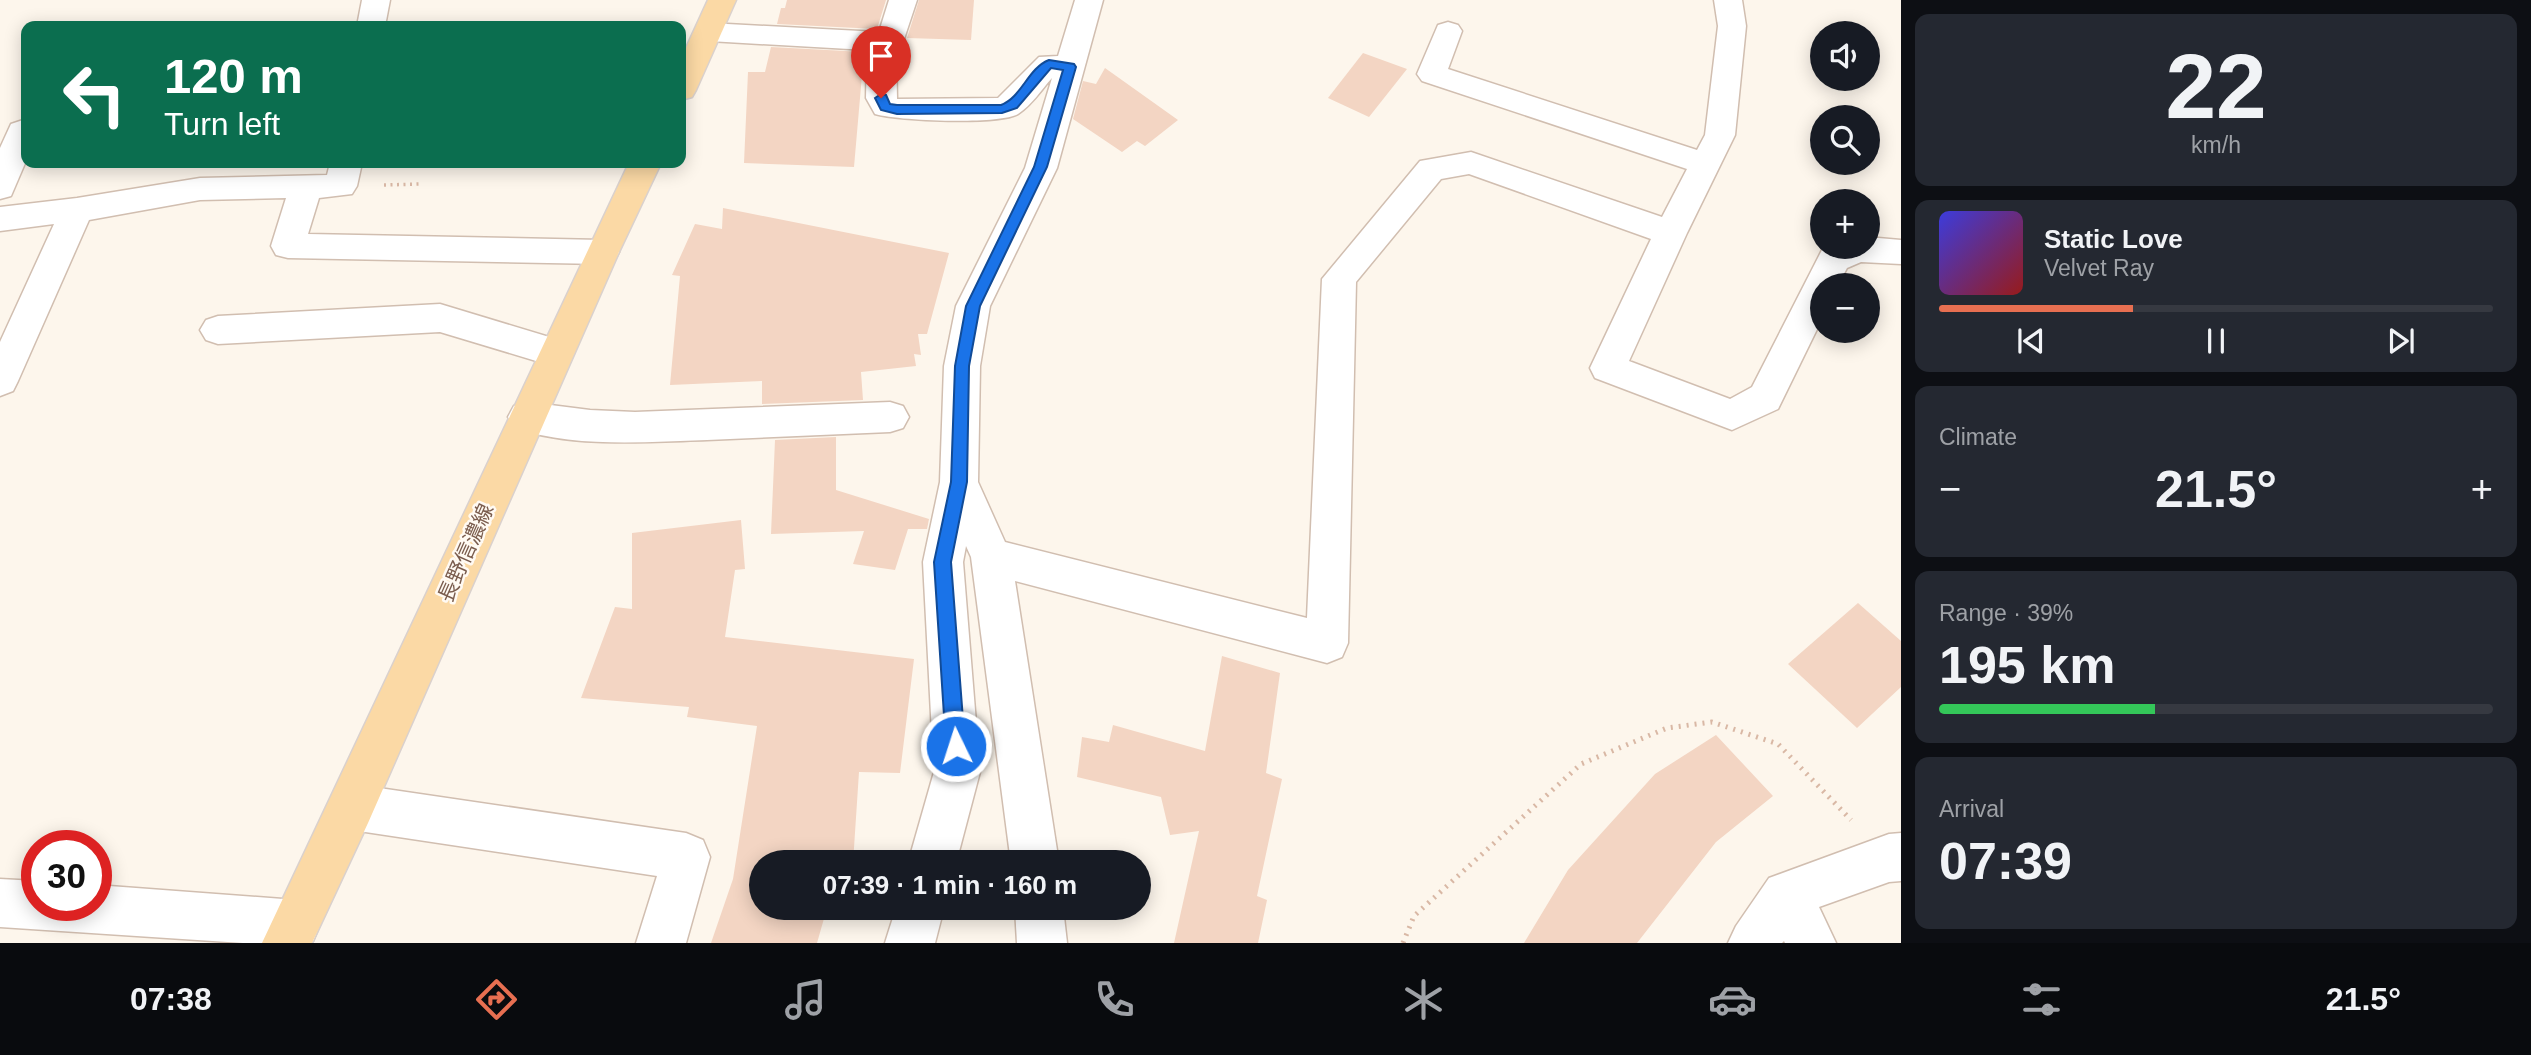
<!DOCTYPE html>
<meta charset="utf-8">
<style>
:root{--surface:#171b24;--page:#242831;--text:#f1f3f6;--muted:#9ea1a6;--line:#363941;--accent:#e76f51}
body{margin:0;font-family:Arial,"Noto Sans JP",sans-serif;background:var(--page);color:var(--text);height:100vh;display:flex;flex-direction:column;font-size:26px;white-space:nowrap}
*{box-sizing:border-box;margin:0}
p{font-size:23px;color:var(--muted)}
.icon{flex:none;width:38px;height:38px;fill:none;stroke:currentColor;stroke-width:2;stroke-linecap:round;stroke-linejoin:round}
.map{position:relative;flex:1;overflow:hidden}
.drawer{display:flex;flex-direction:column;gap:14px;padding:14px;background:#0d0f14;width:630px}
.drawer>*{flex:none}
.top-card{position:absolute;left:21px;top:21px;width:665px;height:147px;border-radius:14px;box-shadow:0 4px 18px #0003;background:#0b6e4f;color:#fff;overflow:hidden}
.buttons{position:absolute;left:1810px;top:21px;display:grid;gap:14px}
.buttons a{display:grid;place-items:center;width:70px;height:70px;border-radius:50%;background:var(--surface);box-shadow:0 4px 18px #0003;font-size:35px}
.speed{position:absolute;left:21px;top:830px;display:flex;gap:14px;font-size:35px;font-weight:700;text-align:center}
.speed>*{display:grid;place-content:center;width:91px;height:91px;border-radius:50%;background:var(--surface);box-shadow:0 4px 18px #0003;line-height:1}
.speed .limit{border:10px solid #d22;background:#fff;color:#111}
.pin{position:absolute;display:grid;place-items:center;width:60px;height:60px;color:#fff;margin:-72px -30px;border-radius:50% 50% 50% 0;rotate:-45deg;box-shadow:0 0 7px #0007}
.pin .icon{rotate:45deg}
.me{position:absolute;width:77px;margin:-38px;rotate:356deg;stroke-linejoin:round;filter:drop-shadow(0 0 5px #0008)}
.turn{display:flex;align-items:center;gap:24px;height:147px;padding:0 28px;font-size:32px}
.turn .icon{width:91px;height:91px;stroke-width:2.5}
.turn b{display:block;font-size:49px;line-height:60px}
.big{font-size:52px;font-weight:600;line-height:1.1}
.drawer .widget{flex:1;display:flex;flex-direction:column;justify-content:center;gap:10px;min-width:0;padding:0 24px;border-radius:14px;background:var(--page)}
.drawer .dial{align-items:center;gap:0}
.dial b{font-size:91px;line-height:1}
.song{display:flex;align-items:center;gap:21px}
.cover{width:84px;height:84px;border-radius:10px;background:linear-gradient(135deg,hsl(240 70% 55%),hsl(0 70% 35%))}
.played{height:7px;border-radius:4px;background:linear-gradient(90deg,var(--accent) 35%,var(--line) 35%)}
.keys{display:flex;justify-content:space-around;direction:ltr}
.heat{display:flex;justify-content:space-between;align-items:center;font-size:38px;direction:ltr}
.charge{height:10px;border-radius:5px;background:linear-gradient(90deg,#34c759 39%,var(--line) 0)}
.trip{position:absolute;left:749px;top:850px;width:402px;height:70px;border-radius:35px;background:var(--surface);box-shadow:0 4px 18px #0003;font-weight:600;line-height:70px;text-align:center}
.tab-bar{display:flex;height:112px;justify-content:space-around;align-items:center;background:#090b0e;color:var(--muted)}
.tab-bar .icon{width:49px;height:49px}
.tab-bar .current{color:var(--accent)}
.tab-bar b{font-size:32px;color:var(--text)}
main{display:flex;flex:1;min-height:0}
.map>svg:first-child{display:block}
</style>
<main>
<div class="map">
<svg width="1901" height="943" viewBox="0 0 1901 943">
<rect width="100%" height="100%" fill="#fdf6ec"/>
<g fill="#f3d5c3">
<path d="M 787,0 L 886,0 L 877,29 L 777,24 L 781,8 L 785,8 Z"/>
<path d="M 919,0 L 974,0 L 971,40 L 907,38 Z"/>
<path d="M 771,47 L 864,52 L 854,167 L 744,163 L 748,72 L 765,72 Z"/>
<path d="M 1363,53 L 1407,69 L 1369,117 L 1328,98 Z"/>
<path d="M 1105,68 L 1178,120 L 1145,146 L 1137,141 L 1122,152 L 1073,119 L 1083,81 L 1096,84 Z"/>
<path d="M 723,208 L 949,253 L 927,334 L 918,334 L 921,355 L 914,354 L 916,366 L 861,372 L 863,400 L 762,404 L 762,381 L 670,385 L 680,276 L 672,275 L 695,224 L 722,229 Z"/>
<path d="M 836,437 L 836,490 L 929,519 L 927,529 L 908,529 L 895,570 L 853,564 L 864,531 L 771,534 L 775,440 Z"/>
<path d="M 741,520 L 745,569 L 735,570 L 725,637 L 914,659 L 900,773 L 859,772 L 853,863 L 759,863 L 761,908 L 827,908 L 817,943 L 711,943 L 733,879 L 757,726 L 687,717 L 689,707 L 581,698 L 615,607 L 632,609 L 632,533 Z"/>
<path d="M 1858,603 L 1901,641 L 1901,687 L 1857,728 L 1788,664 Z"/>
<path d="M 1222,656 L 1280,673 L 1266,773 L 1282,779 L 1257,896 L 1267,900 L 1258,943 L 1174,943 L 1199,831 L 1170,835 L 1161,797 L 1077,777 L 1082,737 L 1109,742 L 1113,725 L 1205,751 Z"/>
<path d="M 1716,735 L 1773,796 L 1716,842 L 1637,943 L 1524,943 L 1568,870 L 1655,774 Z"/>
</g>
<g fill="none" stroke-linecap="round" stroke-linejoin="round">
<defs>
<g id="minor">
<path d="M 362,0 L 390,0 L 385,26 L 357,26 Z"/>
<path d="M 889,0 L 917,0 L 901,48 L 896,50 L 897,99 L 998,98 L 1039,57 L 1058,56 L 1075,0 L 1103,0 L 1057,168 L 990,306 L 980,366 L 978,482 L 1005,542 L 1307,618 L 1322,279 L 1420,161 L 1471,152 L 1662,217 L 1687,169 L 1422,81 L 1417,74 L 1438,25 L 1448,22 L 1458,25 L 1462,31 L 1448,69 L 1697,150 L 1705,135 L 1718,26 L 1714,0 L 1742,0 L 1746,26 L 1735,135 L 1687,233 L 1629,361 L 1730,399 L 1752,387 L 1822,250 L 1831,247 L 1867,247 L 1867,237 L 1901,240 L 1901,264 L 1861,262 L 1847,268 L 1838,285 L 1822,285 L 1822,319 L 1778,409 L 1732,430 L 1595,378 L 1590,368 L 1651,239 L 1469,174 L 1441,179 L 1356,282 L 1348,643 L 1342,657 L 1327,663 L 1015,581 L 1059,863 L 1011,863 L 971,557 L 966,546 L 963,562 L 980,772 L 956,863 L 908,863 L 934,772 L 923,562 L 940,482 L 944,366 L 956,306 L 1025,168 L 1052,78 C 1041,90 1032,105 1018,114 C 998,125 899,121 875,114 L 866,98 L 867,50 L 709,41 L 699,38 L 695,32 L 699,26 L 709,23 L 879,32 Z"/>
<path d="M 26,119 L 26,161 L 11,196 L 0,199 L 0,148 L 11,124 Z"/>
<path d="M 330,163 L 362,163 L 357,186 L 352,194 L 319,198 L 308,234 L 602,240 L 614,243 L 619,252 L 614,261 L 602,264 L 288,258 L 276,255 L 271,246 L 286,198 L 200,200 L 89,220 L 18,381 L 13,391 L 0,396 L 0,342 L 54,224 L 0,231 L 0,207 L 77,198 L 200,178 L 327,175 Z"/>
<path d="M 440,304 L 569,343 L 574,353 L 569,363 L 556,367 L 440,332 L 218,344 L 206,340 L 200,330 L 206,320 L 218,316 Z"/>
<path d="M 527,402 L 590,410 L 635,412 L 890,402 L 903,406 L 909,417 L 903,428 L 890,432 C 829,435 768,437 707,440 C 644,442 574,448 514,428 L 508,417 L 514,406 Z"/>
<path d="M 352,784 L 686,833 L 703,840 L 710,857 L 686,943 L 636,943 L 657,876 L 352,830 L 336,823 L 329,807 L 336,791 Z"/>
<path d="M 1901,833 L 1901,881 L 1889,882 L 1819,907 L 1836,943 L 1785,943 L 1784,941 L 1782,943 L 1728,943 L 1736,926 L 1769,878 L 1889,834 Z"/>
<path d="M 0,879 L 37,881 L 37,905 L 96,905 L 96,885 L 296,900 L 313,907 L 320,924 L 313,941 L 309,943 L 243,943 L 0,927 Z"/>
<path d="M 896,908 L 944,908 L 935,943 L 885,943 Z"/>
<path d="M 1015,908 L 1063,908 L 1067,943 L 1017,943 Z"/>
</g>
<g id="major">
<path d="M 708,0 L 736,0 L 696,90 L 692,97 L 681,100 L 681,59 Z"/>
<path d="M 629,163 L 661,163 L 619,252 L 368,823 L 312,943 L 262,943 Z"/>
</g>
</defs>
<use href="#minor" stroke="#d1beb0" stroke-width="3"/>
<use href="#major" stroke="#dad1cd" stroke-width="3"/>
<path stroke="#d9b8a5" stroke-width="3.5" stroke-dasharray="2 4.5" stroke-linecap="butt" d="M 384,185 L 420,184"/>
<path stroke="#d9b8a5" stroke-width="5" stroke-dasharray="2 6" stroke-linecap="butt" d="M 1403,943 L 1414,916 L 1581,764 L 1667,728 L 1712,722 L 1778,744 L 1851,820"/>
<use href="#minor" fill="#fff" fill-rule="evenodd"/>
<use href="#major" fill="#fbd9a5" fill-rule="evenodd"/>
</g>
<path fill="#1a73e8" stroke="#114b97" stroke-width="2" d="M 1049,60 L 1074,64 L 1076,67 L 1047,167 L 980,306 L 969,366 L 967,482 L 951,562 L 965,746 L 962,752 L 956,755 L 949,752 L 946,746 L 934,562 L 951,482 L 955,366 L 966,306 L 1034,167 L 1063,70 L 1051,68 L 1017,108 L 1002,113 L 897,114 L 881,110 L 875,98 L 881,94 L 886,95 L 890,104 L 897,105 L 1001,105 C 1022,97 1028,68 1049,60 Z"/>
<g text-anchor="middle" stroke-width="5" stroke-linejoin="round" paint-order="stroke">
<g font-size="21" fill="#7a5c4d" stroke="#fffaf3">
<text transform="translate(466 553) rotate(-66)" y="7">長野信濃線</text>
</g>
</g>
</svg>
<div class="buttons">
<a><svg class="icon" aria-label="sound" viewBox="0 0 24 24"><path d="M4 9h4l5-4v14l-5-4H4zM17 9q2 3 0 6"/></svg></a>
<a><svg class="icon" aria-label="search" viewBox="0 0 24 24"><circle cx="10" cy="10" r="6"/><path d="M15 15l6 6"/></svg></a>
<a>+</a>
<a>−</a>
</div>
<div class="speed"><div class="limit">30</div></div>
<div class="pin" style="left:881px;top:98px;background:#d93025"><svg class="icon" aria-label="arrive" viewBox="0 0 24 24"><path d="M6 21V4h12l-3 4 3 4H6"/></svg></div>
<svg class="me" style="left:956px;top:746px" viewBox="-20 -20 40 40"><circle r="17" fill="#1a73e8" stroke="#fff" stroke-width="3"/><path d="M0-11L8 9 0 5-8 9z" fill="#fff"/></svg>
<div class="trip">07:39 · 1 min · 160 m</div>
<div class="top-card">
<div class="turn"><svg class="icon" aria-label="left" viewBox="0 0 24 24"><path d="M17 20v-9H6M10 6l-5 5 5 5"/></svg><div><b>120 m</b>Turn left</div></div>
</div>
</div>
<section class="drawer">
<div class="widget dial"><b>22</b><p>km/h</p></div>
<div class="widget">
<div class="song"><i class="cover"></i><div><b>Static Love</b><p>Velvet Ray</p></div></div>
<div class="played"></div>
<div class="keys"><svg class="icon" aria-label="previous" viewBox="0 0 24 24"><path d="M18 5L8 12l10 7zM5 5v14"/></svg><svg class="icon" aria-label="pause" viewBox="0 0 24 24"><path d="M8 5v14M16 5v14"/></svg><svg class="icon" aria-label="next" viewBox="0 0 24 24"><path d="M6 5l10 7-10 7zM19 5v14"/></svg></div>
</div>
<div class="widget"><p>Climate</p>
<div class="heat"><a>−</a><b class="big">21.5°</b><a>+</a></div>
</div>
<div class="widget"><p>Range · 39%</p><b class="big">195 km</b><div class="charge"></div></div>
<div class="widget"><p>Arrival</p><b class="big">07:39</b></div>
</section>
</main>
<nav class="tab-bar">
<b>07:38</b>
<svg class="icon current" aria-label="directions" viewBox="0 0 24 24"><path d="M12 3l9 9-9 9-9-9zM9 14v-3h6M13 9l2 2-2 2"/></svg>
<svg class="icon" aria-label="music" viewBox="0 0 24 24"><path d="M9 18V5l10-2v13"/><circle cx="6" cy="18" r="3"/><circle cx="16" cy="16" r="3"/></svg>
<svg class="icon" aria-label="phone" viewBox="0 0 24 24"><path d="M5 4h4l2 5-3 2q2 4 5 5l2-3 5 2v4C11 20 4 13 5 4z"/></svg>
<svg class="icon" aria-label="climate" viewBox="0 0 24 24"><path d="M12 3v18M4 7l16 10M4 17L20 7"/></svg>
<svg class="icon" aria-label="car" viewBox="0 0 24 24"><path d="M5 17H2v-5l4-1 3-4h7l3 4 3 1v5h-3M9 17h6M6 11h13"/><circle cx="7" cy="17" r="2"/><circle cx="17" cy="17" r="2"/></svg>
<svg class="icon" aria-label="filters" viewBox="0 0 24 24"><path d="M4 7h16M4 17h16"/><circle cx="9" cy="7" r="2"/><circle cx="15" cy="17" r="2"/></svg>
<b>21.5°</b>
</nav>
